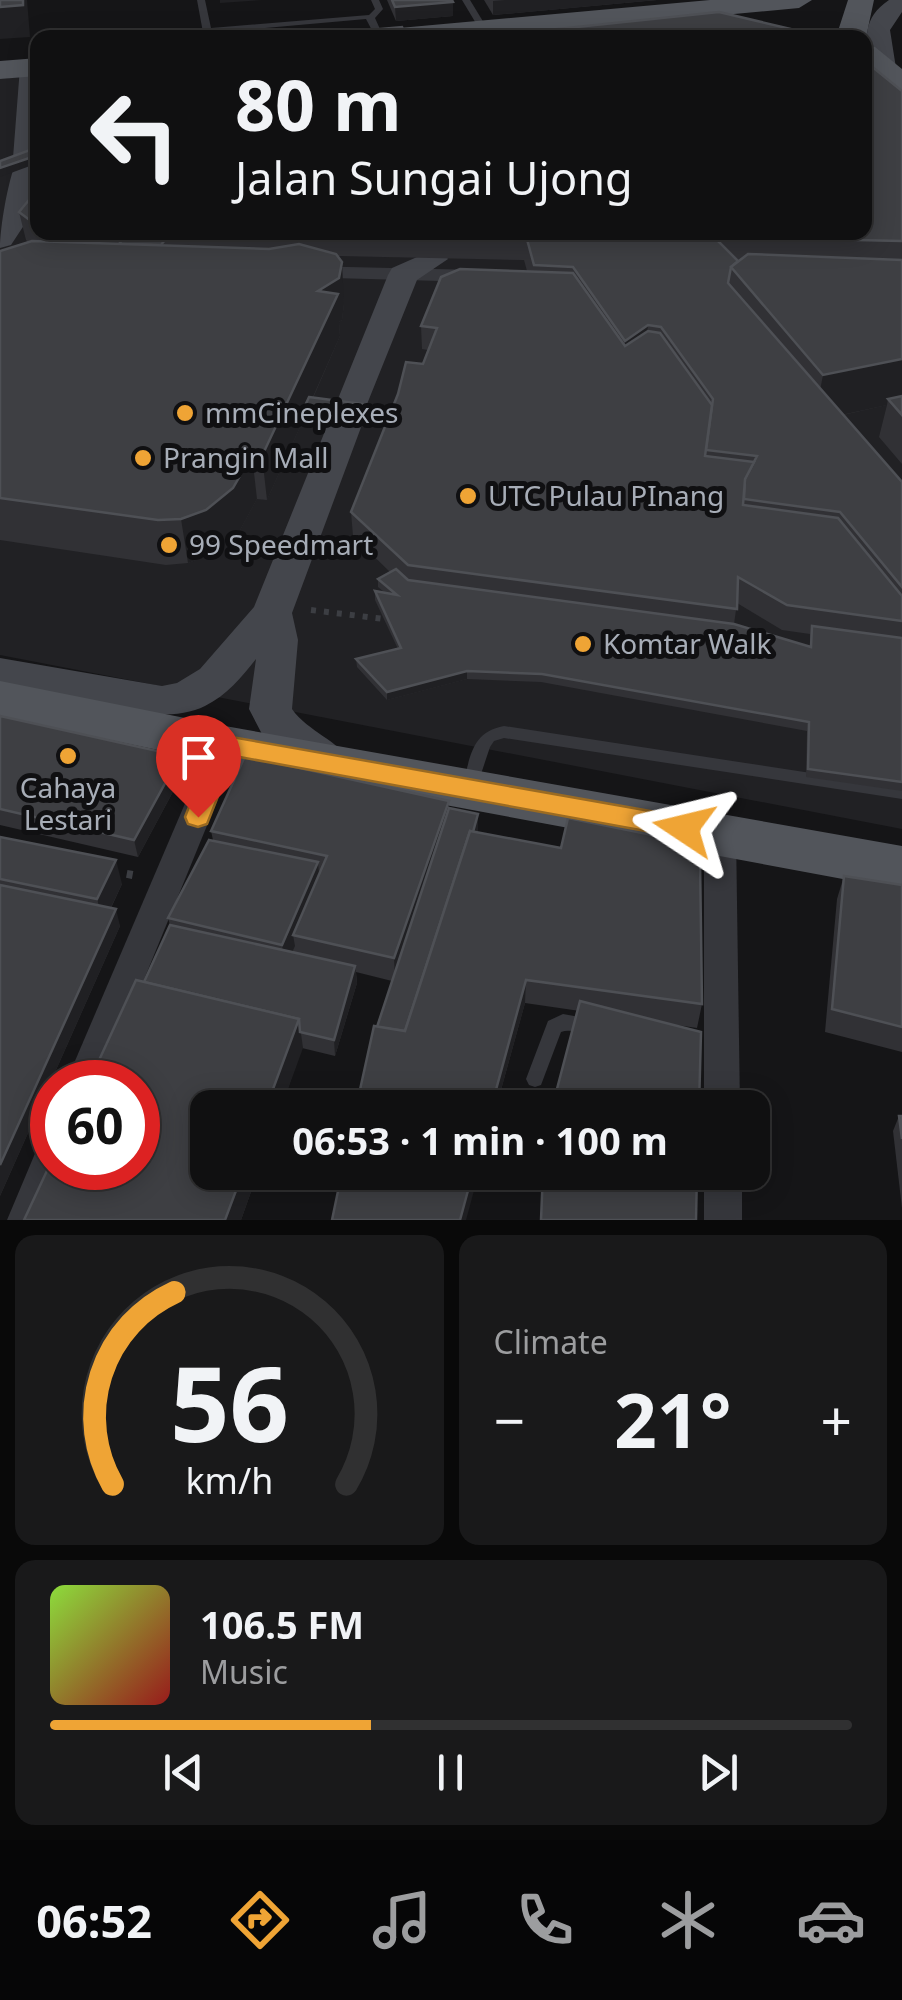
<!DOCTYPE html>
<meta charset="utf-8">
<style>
:root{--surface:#101011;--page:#19191a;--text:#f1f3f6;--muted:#9c9d9f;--line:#303031;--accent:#efa435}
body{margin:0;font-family:"Noto Sans",sans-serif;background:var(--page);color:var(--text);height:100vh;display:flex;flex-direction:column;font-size:38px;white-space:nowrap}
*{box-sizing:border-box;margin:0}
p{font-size:32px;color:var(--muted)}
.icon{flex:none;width:55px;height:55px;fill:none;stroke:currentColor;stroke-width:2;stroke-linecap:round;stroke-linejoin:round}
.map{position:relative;height:1220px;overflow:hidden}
.drawer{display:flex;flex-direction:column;gap:15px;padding:15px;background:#090909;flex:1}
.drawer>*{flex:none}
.guide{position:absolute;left:30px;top:30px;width:842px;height:210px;border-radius:20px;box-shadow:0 5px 25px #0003,0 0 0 2px var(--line);background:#101011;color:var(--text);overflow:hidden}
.speed{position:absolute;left:30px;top:1060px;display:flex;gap:20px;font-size:50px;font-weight:700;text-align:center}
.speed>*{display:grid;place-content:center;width:130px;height:130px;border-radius:50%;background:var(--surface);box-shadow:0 5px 25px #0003,0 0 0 2px var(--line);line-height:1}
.speed .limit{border:15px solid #d22;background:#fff;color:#111}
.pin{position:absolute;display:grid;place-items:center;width:85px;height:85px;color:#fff;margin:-102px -42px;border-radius:50% 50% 50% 0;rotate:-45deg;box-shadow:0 0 10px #0007}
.pin .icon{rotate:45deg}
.me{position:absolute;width:110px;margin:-55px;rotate:280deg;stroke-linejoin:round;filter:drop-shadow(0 0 8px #0008)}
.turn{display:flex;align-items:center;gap:35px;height:210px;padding:0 40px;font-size:45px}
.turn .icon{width:130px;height:130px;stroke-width:2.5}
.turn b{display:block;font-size:70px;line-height:85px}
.big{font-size:75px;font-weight:700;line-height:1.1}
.drawer .card{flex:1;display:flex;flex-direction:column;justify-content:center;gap:15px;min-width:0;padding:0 35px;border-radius:20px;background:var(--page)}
.drawer .dial{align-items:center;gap:0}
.dial svg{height:260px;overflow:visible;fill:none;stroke:var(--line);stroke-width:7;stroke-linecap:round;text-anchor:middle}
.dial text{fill:var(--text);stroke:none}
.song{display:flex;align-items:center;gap:30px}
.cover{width:120px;height:120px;border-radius:15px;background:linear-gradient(135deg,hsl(90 70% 55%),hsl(0 70% 35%))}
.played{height:10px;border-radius:5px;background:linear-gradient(90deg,var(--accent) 40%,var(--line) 40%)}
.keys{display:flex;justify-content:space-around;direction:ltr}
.heat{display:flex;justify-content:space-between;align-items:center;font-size:55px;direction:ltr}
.drawer .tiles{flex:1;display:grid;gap:15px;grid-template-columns:1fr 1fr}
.card:last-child{grid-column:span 2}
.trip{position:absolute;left:190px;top:1090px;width:580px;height:100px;border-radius:20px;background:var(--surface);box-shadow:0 5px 25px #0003,0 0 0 2px var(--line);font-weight:700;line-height:100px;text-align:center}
.tab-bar{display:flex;height:160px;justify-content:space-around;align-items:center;background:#060607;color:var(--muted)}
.tab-bar .icon{width:70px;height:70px}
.tab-bar .current{color:var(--accent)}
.tab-bar b{font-size:45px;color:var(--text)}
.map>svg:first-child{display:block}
</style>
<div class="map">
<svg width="902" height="1220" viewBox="0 0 902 1220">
<rect width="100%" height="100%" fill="#151517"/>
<path fill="#212124" d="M 37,75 L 38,232 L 865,232 L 902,107 L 902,829 L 0,655 L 0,79 Z"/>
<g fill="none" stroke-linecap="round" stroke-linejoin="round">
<path stroke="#3c3e43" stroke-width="6" stroke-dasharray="5 8" stroke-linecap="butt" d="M 311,610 L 384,619"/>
<path stroke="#3c3e43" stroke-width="8" stroke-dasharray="6 10" stroke-linecap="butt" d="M 111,871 L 138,876"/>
<g fill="#36373c" fill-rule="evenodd">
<path d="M 197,0 L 205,0 L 211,28 L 369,15 L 375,9 L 371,0 L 379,0 L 383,9 L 375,18 L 384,38 L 376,38 L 366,19 L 211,33 L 212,38 L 204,38 Z"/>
<path d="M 462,0 L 470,0 L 487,28 L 486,30 L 480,30 Z"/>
<path d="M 504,726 L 902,787 L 902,799 L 504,738 L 494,741 L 490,747 L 476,789 L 471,791 L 466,789 L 463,785 C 470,758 471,732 504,726 Z"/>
<path d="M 563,1014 L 596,1020 L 599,1026 L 596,1032 C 584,1036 572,1028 561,1032 L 541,1085 L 535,1087 L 529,1085 L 526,1079 L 548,1021 Z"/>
</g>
<g fill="#36373c" fill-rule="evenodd">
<path d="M 305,266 L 477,270 L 488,276 L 477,282 L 297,277 L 294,272 L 297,267 Z"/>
<path d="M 225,734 L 236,737 L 240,745 L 102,1082 L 66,1082 L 210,745 L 214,737 Z"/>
<path d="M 720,821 L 731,825 L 736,834 L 740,1108 L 704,1108 L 704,834 L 709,825 Z"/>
<path d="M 52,1139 L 52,1168 L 67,1168 L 45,1220 L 7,1220 L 39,1144 Z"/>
<rect x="704" y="1172" width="38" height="48"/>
</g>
<g fill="#44464c" fill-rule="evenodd">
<path d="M 889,0 L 902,0 L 902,12 L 890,30 L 896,68 L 883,76 L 870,68 C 865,40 862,18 889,0 Z"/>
<path d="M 33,59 L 38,61 L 38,204 L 11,245 L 0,248 C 0,227 8,181 16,162 L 13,158 L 20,67 Z"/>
<path d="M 433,250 L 444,253 L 448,259 L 417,280 L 361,419 L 363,422 L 292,613 L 298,640 L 292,709 C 308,732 339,740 352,764 L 346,776 L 330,781 L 314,776 L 263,736 L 249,709 L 256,659 C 241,678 227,695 205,706 C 158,730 53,698 0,688 L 0,658 L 162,686 L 177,683 L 200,669 L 254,607 L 388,275 L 392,268 Z"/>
</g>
<g fill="#52555b" fill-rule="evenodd">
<path d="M 710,0 L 812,0 L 799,8 L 474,38 L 364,38 L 377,30 Z"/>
<path d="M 848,0 L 874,0 L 865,42 L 865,38 L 840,38 L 838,31 Z"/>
<path d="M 865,45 L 875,47 L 902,69 L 902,93 L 892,90 L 865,67 Z"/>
<path d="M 38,58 L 38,76 L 0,79 L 0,61 Z"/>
<path d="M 0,681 L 225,726 L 902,846 L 902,890 L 225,764 L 0,717 Z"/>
</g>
</g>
<g fill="#313135" fill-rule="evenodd">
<path d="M 387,0 L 452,0 L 453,16 L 396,21 Z"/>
<path d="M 484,0 L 657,0 L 493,15 Z"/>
<path d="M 902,91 L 902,464 L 879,437 L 887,405 L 843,415 L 902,482 L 902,791 L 806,777 L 807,731 L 541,682 L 467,679 L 387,700 L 357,667 L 356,659 L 398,649 L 375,600 L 375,591 L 384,592 L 378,587 L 378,579 L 390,572 L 353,536 L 351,512 L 385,427 L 305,416 L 267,500 L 257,499 L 239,532 L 212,554 L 188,563 L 166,565 L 0,540 L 0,251 L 28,242 L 26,240 L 19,212 L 38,189 L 38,232 L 865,232 ZM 338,256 L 524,260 L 527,271 L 421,326 L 422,349 L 428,350 L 423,364 L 393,408 L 313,398 L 340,336 L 339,322 L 342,320 L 344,304 ZM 737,603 L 782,630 L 810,634 L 810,646 L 734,624 Z"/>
<path d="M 0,716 L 180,756 L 183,773 L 138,857 L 0,825 Z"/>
<path d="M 449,808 L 478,833 L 702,1004 L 697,1028 L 525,1003 L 496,1108 L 356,1108 L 377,1027 L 392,981 L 356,972 L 357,983 L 335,1056 L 302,1048 L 281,1108 L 208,1108 L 258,1172 L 241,1220 L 24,1220 L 144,982 L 170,925 L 168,918 L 213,840 L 211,831 Z"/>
<path d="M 0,837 L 122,884 L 111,908 L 120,926 L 0,1196 Z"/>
<path d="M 844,876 L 902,885 L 902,1052 L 825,1032 L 837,899 Z"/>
<path d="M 899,1116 L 902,1116 L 902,1208 L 893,1131 Z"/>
</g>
<g fill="#202023">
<path d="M 23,0 L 27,0 L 30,37 L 0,39 L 0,7 Z"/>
<path d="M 220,0 L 262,0 L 220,3 Z"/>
<path d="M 505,0 L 657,0 L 493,15 L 493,1 Z"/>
<path d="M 453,2 L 453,16 L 396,21 L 395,7 Z"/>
<path d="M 38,155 L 38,163 L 0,177 L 0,168 Z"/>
<path d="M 342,262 L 344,304 L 342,320 L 339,322 L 340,336 L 308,408 L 304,408 L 305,416 L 267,500 L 262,456 L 318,291 Z"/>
<path d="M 648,325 L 645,354 L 623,370 L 625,341 Z"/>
<path d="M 902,359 L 902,402 L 888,399 L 887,405 L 814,421 L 823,375 Z"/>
<path d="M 252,455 L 257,499 L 239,532 L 212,554 L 188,563 L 181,519 Z"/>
<path d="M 467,671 L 467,679 L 387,700 L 387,692 Z"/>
<path d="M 180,756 L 183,773 L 138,857 L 134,840 Z"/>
<path d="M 449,801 L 449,825 L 395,981 L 394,958 Z"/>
<path d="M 478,814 L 478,831 L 406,1054 Z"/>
<path d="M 116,860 L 122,884 L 104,922 L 97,899 Z"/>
<path d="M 318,862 L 320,885 L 293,935 L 295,946 L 285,968 L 282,945 Z"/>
<path d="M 116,909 L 120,926 L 0,1196 L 0,1165 Z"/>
<path d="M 355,966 L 357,983 L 335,1056 L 334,1040 Z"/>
<path d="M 526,980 L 525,1003 L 496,1108 L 491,1108 Z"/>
<path d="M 299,1019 L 303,1048 L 281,1108 L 266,1108 Z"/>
<path d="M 243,1172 L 258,1172 L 241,1220 L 225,1220 Z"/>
<path d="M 473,1172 L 479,1172 L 466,1220 L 460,1220 Z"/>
</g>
<g fill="#3e3f43" stroke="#4e5055" stroke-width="2.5">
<path d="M 0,0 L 23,0 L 23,5 L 0,7 Z"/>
<path d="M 392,0 L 452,0 L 453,2 L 395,7 Z"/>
<path d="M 719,12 L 829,38 L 472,38 Z"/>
<path d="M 402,27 L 406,38 L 279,38 Z"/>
<path d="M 865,61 L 902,91 L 902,241 L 714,237 L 738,261 L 731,267 L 728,283 L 902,482 L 902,587 L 840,512 L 744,499 L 745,479 L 757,456 L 706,450 L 713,399 L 661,327 L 648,325 L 625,341 L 573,267 L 534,265 L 525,232 L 865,232 Z"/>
<path d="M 38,147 L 38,155 L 0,168 L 0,161 Z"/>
<path d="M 38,189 L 38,221 L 31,221 L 19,212 Z"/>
<path d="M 126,236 L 168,236 L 161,245 L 119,244 Z"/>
<path d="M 32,241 L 269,249 L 299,244 L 336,254 L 342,262 L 339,278 L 318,291 L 338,294 L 262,456 L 252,455 L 233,488 L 206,510 L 181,519 L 158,520 L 0,498 L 0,251 Z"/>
<path d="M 748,254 L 902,260 L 902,359 L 823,375 L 731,267 Z"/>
<path d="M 460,269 L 573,273 L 625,346 L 648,331 L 660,333 L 712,405 L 705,456 L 754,462 L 745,479 L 743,505 L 838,518 L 902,596 L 902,621 L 787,605 L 738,577 L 737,609 L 408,565 L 351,512 L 398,394 L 406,362 L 423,364 L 437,328 L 421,326 L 441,277 Z"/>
<path d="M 902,396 L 902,415 L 888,399 Z"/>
<path d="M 309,397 L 393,408 L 388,419 L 304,408 Z"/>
<path d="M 396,569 L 408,580 L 734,624 L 811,647 L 812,626 L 902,638 L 902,782 L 808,769 L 809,722 L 542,674 L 467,671 L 387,692 L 356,659 L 401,648 L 375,591 L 397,595 L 378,579 Z"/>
<path d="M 0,716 L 180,756 L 134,840 L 0,809 Z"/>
<path d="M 245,756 L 449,801 L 394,958 L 293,935 L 327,856 L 211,831 Z"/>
<path d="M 449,808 L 478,814 L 473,832 L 470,831 L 405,1031 L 377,1027 Z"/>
<path d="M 568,818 L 682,841 L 700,859 L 702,1004 L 526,980 L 491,1108 L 356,1108 L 374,1026 L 405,1031 L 470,831 L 561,848 Z"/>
<path d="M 0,837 L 116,860 L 97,899 L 0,879 Z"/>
<path d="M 209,840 L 318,862 L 282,945 L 168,918 Z"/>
<path d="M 844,876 L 902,885 L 902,1027 L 832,1009 Z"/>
<path d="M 0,885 L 116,909 L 0,1165 Z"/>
<path d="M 170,925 L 355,966 L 334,1040 L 300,1032 L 299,1019 L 144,982 Z"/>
<path d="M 136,980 L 299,1019 L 266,1108 L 208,1108 L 208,1172 L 243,1172 L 225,1220 L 24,1220 L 52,1160 L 52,1168 L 138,1168 L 138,1082 L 89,1082 Z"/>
<path d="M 580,1001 L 701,1032 L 699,1108 L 552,1108 Z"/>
<path d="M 899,1116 L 902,1116 L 902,1139 Z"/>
<path d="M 342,1172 L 473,1172 L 460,1220 L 332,1220 Z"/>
<path d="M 543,1172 L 697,1172 L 696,1220 L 541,1220 Z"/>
</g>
<path fill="#efa435" stroke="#9b6b22" stroke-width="2.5" d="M 226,736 L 684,817 L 693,820 L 697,828 L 693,835 L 684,838 L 234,756 L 207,824 L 198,827 L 188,824 L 185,817 L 213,745 L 217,739 Z"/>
<g fill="#efa435" stroke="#101012" stroke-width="4">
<circle cx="185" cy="413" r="10"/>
<circle cx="143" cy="458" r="10"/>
<circle cx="468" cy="496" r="10"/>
<circle cx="169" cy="545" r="10"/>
<circle cx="583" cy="644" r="10"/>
<circle cx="68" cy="756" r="10"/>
</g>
<g text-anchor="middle" stroke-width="10" stroke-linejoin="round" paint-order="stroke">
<g font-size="28" fill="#a7adb7" stroke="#101012" text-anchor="start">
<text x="205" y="423">mmCineplexes</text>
<text x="163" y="468">Prangin Mall</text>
<text x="488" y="506">UTC Pulau PInang</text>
<text x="189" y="555">99 Speedmart</text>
<text x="603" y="654">Komtar Walk</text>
<text x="68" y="798" text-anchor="middle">Cahaya<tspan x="68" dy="32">Lestari</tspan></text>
</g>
</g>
</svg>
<div class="speed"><div class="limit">60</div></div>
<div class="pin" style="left:198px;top:817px;background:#d93025"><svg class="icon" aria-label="arrive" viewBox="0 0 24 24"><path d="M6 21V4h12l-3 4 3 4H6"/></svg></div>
<svg class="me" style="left:684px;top:828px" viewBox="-20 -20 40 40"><path d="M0-17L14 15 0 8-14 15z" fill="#efa435" stroke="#fff" stroke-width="4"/></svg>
<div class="trip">06:53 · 1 min · 100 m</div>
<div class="guide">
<div class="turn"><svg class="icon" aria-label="left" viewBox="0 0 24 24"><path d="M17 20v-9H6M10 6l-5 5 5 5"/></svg><div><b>80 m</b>Jalan Sungai Ujong</div></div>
</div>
</div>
<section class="drawer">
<div class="tiles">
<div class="card dial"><svg viewBox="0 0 100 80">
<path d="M14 69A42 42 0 1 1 86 69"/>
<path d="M14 69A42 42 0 0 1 33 10" stroke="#efa435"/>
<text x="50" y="56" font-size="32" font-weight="700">56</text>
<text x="50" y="72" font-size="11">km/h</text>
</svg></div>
<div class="card"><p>Climate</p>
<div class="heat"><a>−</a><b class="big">21°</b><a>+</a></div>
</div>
<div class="card">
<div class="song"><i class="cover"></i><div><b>106.5 FM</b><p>Music</p></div></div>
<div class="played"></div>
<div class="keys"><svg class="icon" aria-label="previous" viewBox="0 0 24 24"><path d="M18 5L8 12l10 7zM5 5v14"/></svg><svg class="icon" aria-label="pause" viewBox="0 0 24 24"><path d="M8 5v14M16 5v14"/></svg><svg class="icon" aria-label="next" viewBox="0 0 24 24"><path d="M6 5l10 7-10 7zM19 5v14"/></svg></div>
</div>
</div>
</section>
<nav class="tab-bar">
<b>06:52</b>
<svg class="icon current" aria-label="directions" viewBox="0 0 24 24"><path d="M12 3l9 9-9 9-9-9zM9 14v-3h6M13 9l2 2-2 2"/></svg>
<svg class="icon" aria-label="music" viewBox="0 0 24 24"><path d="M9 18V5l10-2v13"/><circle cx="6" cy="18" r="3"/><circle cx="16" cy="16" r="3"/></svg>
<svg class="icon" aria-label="phone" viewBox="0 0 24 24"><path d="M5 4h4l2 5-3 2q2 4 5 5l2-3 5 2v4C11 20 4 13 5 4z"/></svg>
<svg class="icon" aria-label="climate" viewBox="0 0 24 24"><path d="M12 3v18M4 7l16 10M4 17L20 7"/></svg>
<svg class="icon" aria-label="car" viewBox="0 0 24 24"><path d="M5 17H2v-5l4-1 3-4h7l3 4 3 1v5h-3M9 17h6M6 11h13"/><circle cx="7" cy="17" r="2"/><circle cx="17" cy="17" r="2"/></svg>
</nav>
